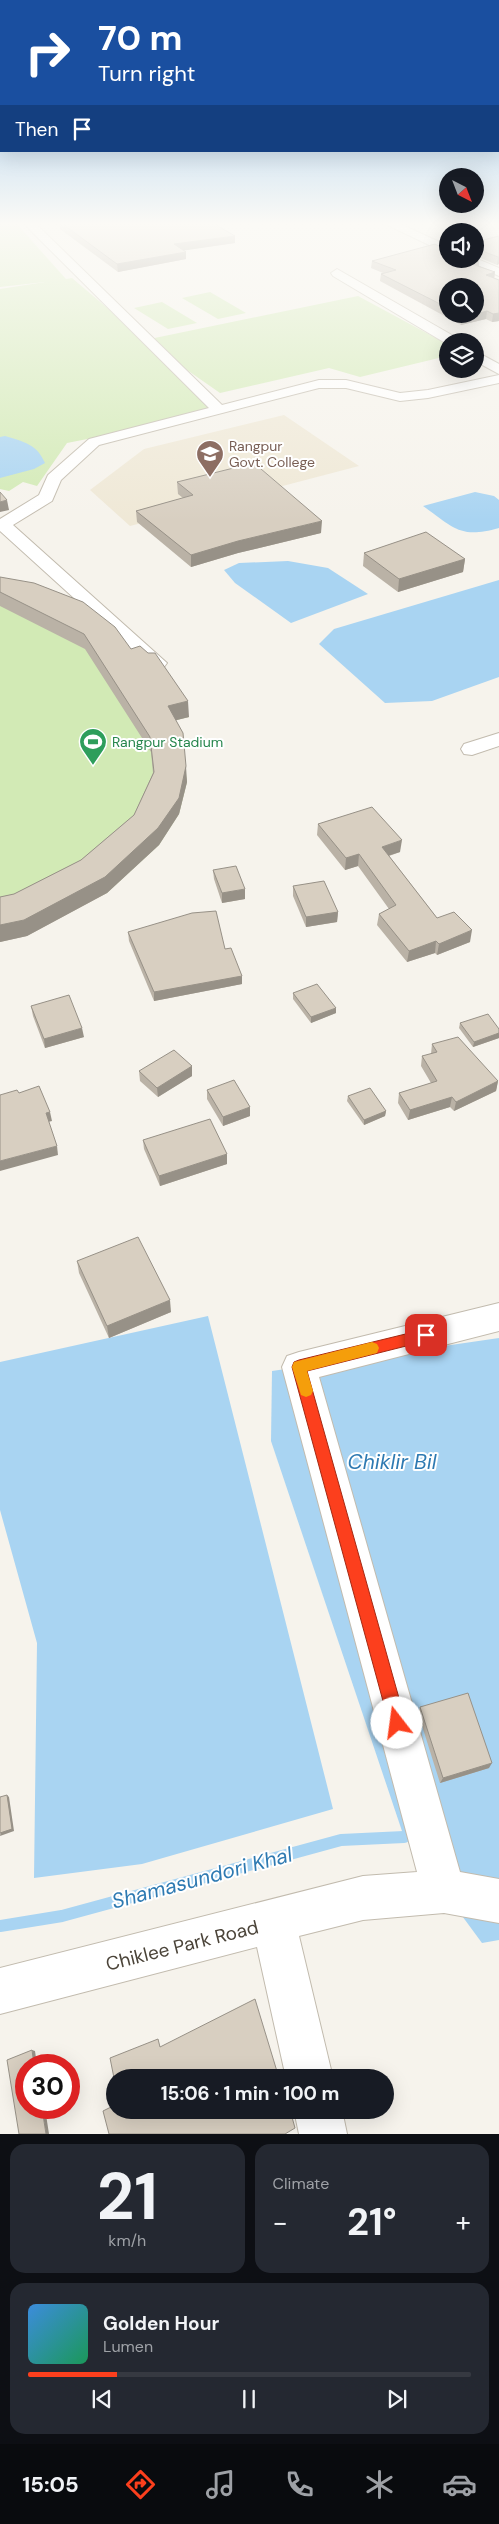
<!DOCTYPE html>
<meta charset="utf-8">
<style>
:root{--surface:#171b24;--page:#242831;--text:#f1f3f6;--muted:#9ea1a6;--line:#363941;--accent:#fc3f1d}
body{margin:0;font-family:"DM Sans",sans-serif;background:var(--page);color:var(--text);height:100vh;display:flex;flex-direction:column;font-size:19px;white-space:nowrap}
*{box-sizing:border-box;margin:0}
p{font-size:16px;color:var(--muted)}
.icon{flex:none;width:28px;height:28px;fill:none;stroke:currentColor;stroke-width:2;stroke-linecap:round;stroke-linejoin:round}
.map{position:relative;height:2134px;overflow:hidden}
.details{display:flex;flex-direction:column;gap:10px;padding:10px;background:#0d0f14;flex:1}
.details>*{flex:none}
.hud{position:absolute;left:0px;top:0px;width:500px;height:152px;box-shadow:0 5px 20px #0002;background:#1a4fa0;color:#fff;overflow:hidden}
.needle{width:32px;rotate:138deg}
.fabs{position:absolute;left:439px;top:168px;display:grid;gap:10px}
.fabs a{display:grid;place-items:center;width:45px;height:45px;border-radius:50%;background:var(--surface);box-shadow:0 5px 20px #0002;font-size:25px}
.speed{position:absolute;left:15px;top:2054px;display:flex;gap:10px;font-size:25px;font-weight:700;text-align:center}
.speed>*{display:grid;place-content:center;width:65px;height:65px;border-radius:50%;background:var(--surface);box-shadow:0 5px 20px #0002;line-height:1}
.speed .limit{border:8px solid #d22;background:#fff;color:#111}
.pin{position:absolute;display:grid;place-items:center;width:42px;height:42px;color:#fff;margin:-21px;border-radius:10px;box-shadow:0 2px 8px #0006}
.me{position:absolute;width:55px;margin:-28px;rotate:345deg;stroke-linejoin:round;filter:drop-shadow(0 0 4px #0008)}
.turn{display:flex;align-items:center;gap:18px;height:105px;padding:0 15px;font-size:22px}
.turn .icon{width:65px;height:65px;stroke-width:2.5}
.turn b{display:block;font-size:35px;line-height:42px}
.then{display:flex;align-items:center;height:48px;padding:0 15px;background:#0003;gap:10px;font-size:19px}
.big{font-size:38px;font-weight:700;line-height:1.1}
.details .tile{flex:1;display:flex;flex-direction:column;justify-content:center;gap:8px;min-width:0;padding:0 18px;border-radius:15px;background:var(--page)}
.details .dial{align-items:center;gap:0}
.dial b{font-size:65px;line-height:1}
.song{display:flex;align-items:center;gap:15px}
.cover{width:60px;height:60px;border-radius:8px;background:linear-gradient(135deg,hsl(210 70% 55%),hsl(150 70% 35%))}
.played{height:5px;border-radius:2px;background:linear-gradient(90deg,var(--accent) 20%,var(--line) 20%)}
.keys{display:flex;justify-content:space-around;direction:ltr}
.heat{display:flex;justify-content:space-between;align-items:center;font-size:28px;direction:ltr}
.details .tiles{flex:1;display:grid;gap:10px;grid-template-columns:1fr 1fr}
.tile:last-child{grid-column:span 2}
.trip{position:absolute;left:106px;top:2069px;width:288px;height:50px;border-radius:25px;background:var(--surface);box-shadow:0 5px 20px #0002;font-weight:700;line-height:50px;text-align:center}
.tabs{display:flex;height:80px;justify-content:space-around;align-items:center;background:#090b0e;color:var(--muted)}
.tabs .icon{width:35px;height:35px}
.tabs .selected{color:var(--accent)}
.tabs b{font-size:22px;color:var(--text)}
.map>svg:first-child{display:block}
</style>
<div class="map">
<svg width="499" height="2134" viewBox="0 0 499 2134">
<rect width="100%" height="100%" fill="#f6f3ec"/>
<path fill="#efe8d6" d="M 284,415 L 359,466 L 130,526 L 90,490 L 144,449 Z"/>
<g fill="#d2eab5">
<path d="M 0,222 L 15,222 L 66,279 L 72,278 L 145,340 L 358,296 L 447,344 L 447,356 L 360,377 L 329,368 L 220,393 L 157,349 L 229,411 L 67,443 L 37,486 L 23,482 L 9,491 L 0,489 L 0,289 L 45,282 L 0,287 Z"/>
<path d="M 210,292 L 246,313 L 218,319 L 182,298 Z"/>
<path d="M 162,302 L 197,323 L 168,329 L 134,308 Z"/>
<path d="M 0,591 L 150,660 L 189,717 L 169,722 L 183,749 L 187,782 L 179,814 L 159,845 L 107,893 L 0,942 Z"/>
</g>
<g fill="#a9d4f2">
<path d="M 5,436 C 24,442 37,444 45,463 L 34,469 L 0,478 L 0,437 Z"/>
<path d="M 475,492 L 494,496 L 499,500 L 499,528 C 460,539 454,528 423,506 Z"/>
<path d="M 288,561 L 328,568 L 368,594 L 291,623 L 235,583 L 224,570 L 239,563 Z"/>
<path d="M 499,580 L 499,677 L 432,701 L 385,703 L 319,644 L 334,629 Z"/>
<path d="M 208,1316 L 333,1809 L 142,1864 L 34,1878 L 37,1643 L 0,1510 L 0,1362 Z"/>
<path d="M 499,1338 L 499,1940 L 482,1943 L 404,1837 L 271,1441 L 272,1371 Z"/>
</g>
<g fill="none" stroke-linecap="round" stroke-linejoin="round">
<path stroke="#a9d4f2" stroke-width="12" d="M 0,1926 L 62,1916 L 341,1840 L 404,1837"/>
<defs>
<g id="street">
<path d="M 22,222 L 34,222 L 222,405 L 319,380 L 346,380 L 400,393 L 428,390 L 499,375 L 499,383 L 428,398 L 400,401 L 346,388 L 319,388 L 99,445 L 61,480 L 52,501 L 13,525 L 167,663 L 164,667 L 150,667 L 0,531 L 0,519 L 39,495 L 48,475 L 89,439 L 209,408 Z"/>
<path d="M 381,222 L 396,222 L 448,246 L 448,254 Z"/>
<path d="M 475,258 L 499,268 L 499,276 L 462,259 Z"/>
<path d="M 337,269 L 457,338 L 459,341 L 448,341 L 447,344 L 333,276 L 331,273 Z"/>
<path d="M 475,351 L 499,364 L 499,374 L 475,361 Z"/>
<path d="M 499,733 L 499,746 L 472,755 L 464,754 L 461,749 L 464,744 Z"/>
<path d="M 499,1303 L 499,1331 L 319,1377 L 460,1872 L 499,1879 L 499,1923 L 444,1913 L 363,1920 L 299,1936 L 333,2078 L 286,2078 L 257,1947 L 0,2014 L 0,1968 L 363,1876 L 417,1872 L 282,1367 L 287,1356 L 299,1352 Z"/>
<path d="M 294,2110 L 342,2110 L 347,2134 L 299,2134 Z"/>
</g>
</defs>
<use href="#street" stroke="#c2bbae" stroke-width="2"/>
<use href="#street" fill="#fff" fill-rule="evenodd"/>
</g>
<g fill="#bab2a6" fill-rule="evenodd">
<path d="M 59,222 L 235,243 L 184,250 L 186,259 L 118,272 L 60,229 Z"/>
<path d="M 499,236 L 499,264 L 497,265 L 476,256 L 475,242 Z"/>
<path d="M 444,249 L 479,261 L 479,266 L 495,272 L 494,278 L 499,280 L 499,321 L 492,322 L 486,319 L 461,325 L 380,281 L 381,274 L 383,273 L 371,268 L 372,261 ZM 448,286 L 475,314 L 448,314 Z"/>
<path d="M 177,482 L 321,533 L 238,553 L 191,567 L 137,522 L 136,511 L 183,498 L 178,494 Z"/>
<path d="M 364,553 L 465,559 L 463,572 L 398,592 L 363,566 Z"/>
<path d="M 0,577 L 131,649 L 189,717 L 176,720 L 187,782 L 179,814 L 159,845 L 107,893 L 27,936 L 0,942 L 0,897 L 14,894 L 81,860 L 134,815 L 153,773 L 151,752 L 85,649 L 0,606 Z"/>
<path d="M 318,824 L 400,852 L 389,856 L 437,918 L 470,942 L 437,955 L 435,953 L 407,962 L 377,925 L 379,914 L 389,909 L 358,866 L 345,870 L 317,835 Z"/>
<path d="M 213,870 L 245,899 L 222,903 L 214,879 Z"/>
<path d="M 293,886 L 338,912 L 337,922 L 306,927 L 293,896 Z"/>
<path d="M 128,932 L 225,949 L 242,984 L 154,1001 L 129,941 Z"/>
<path d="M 293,993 L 336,1013 L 311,1023 L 293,999 Z"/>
<path d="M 31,1006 L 84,1037 L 45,1048 L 33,1016 Z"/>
<path d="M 460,1023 L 499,1029 L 499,1038 L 473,1047 L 459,1028 Z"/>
<path d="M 432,1044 L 498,1081 L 496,1091 L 454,1111 L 450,1107 L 408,1120 L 398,1103 L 399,1093 L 431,1083 L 421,1066 L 422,1056 L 431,1054 Z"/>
<path d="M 192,1066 L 192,1076 L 158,1097 L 140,1081 L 139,1071 Z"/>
<path d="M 207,1090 L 250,1116 L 223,1126 L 207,1099 Z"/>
<path d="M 348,1096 L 386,1111 L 385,1116 L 364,1125 L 347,1101 Z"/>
<path d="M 143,1140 L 227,1164 L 160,1186 L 144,1149 Z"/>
<path d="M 77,1261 L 171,1312 L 109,1338 L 79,1273 Z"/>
<path d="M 420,1707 L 489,1768 L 440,1783 L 418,1713 Z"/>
</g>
<g fill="#979187">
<path d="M 235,236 L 235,243 L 174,252 L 174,244 Z"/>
<path d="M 475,249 L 477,249 L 476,256 L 475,256 Z"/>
<path d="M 186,252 L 186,259 L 118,272 L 117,264 Z"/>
<path d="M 498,257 L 499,257 L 499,264 L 497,265 Z"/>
<path d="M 479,261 L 478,269 L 469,263 Z"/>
<path d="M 495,272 L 494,280 L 486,275 Z"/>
<path d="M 487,311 L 486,319 L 461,325 L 462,316 Z"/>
<path d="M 499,313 L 499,321 L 492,322 L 493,314 Z"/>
<path d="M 7,500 L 9,510 L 0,512 L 0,502 Z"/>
<path d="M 322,521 L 321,533 L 238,553 L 191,567 L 191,555 L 238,541 Z"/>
<path d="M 465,559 L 463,572 L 398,592 L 399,579 Z"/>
<path d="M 188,701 L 189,717 L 169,722 L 168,706 Z"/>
<path d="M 186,766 L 187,782 L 179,814 L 159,845 L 107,893 L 27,936 L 0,942 L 0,925 L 24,920 Z"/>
<path d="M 402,840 L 400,852 L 381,858 L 382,847 Z"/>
<path d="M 359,854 L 358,866 L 345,870 L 346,858 Z"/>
<path d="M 245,889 L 245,899 L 222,903 L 222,893 Z"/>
<path d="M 338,912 L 337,922 L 306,927 L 306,917 Z"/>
<path d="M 472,930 L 470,942 L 437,955 L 439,944 Z"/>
<path d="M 436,941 L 435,953 L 407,962 L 409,951 Z"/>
<path d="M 242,976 L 242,984 L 154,1001 L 154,992 Z"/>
<path d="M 336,1008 L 336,1013 L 311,1023 L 311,1017 Z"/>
<path d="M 82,1028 L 84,1037 L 45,1048 L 44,1039 Z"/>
<path d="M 499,1033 L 499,1038 L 473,1047 L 474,1042 Z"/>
<path d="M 192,1066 L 192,1076 L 158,1097 L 157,1088 Z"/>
<path d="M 498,1081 L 496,1091 L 454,1111 L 456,1102 Z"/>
<path d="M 452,1097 L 450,1107 L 408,1120 L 410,1110 Z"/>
<path d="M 250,1107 L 250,1116 L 223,1126 L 223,1117 Z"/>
<path d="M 386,1111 L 385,1116 L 364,1125 L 364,1120 Z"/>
<path d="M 50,1112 L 52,1121 L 48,1122 L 46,1113 Z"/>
<path d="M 57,1146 L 58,1155 L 0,1171 L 0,1161 Z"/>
<path d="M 227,1154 L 227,1164 L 160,1186 L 159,1176 Z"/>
<path d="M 170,1300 L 171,1312 L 109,1338 L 107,1326 Z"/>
<path d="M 492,1763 L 489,1768 L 440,1783 L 443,1778 Z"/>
<path d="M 7,1795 L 9,1797 L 14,1831 L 0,1836 Z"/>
<path d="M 32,2050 L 35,2051 L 37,2065 L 34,2065 Z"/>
<path d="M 42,2108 L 45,2108 L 49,2134 L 46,2134 Z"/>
</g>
<g fill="#d8cfc1" stroke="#979187">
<path d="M 60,222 L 211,222 L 235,236 L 174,244 L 186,252 L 117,264 Z"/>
<path d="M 499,236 L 499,257 L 498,257 L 477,249 L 475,249 L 475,242 Z"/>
<path d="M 435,244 L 444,249 L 448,248 L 448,259 L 475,259 L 479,261 L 469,263 L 495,272 L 486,275 L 499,280 L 499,313 L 493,314 L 487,311 L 475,314 L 475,286 L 448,286 L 448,308 L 381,274 L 396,270 L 372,261 Z"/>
<path d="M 458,314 L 475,314 L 462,316 Z"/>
<path d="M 254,463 L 322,521 L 238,541 L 191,555 L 136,511 L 193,495 L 177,482 Z"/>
<path d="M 0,492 L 7,500 L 0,502 Z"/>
<path d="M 426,532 L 465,559 L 399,579 L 364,553 Z"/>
<path d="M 0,577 L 34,583 L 83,602 L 115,627 L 131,649 L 140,646 L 148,653 L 155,653 L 188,701 L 168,706 L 183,733 L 186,766 L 179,798 L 158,828 L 105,877 L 24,920 L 0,925 L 0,897 L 14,894 L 81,860 L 134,815 L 154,772 L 150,737 L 84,634 L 0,592 Z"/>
<path d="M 372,807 L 402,840 L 382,847 L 437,918 L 454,912 L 472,930 L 439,944 L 436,941 L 409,951 L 379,914 L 396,905 L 359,854 L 346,858 L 318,824 Z"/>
<path d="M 236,866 L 245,889 L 222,893 L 213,870 Z"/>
<path d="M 324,881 L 338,912 L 306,917 L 293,886 Z"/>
<path d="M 216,911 L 225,949 L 231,948 L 242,976 L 154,992 L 128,932 L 192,913 Z"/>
<path d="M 317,984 L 336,1008 L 311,1017 L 293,993 Z"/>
<path d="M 69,995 L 82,1028 L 44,1039 L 31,1006 Z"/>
<path d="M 488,1014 L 499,1029 L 499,1033 L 474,1042 L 460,1023 Z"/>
<path d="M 458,1037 L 498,1081 L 456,1102 L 452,1097 L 410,1110 L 399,1093 L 437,1081 L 422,1056 L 437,1052 L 432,1044 Z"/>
<path d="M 174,1050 L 192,1066 L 157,1088 L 139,1071 Z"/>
<path d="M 234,1080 L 250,1107 L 223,1117 L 207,1090 Z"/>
<path d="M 39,1086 L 50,1112 L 46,1113 L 57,1146 L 0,1161 L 0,1095 L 17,1090 L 19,1093 Z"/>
<path d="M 370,1088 L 386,1111 L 364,1120 L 348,1096 Z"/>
<path d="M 210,1119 L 227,1154 L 159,1176 L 143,1140 Z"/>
<path d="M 138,1237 L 170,1300 L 107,1326 L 77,1261 Z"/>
<path d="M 468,1693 L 492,1763 L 443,1778 L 420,1707 Z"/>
<path d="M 7,1795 L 12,1829 L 0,1833 L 0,1797 Z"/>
<path d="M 255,1999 L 279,2078 L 115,2078 L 115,2083 L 110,2058 L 158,2039 L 160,2047 Z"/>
<path d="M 32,2050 L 34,2065 L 26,2065 L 26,2108 L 42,2108 L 46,2134 L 19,2134 L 7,2060 Z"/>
<path d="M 115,2105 L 115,2110 L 290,2110 L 295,2128 L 285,2134 L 109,2134 L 103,2111 Z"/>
</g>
<linearGradient id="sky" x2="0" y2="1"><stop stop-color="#8fc1ec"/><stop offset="0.43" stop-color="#fbfaf6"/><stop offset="1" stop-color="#fbfaf6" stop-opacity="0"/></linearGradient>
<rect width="499" height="521" fill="url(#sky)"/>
<path fill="#fc3f1d" stroke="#a42913" d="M 426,1329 L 431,1331 L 433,1335 L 431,1339 L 426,1341 L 307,1371 L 406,1723 L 403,1729 L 397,1731 L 391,1729 L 389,1723 L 292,1367 L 294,1362 L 299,1360 Z"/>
<path fill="#f59e0b" d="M 372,1342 L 377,1344 L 379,1348 L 377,1353 L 307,1371 L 313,1391 L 311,1395 L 306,1397 L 301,1395 L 292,1367 L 294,1362 Z"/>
<defs>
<symbol id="university-pin" viewBox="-11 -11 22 30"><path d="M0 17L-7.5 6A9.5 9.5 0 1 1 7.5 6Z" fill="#8d6e63" stroke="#fff"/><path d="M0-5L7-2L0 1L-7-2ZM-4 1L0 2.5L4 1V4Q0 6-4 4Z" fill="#fff"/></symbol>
<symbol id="stadium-pin" viewBox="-11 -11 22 30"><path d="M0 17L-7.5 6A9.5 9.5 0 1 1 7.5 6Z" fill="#2e9e5b" stroke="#fff"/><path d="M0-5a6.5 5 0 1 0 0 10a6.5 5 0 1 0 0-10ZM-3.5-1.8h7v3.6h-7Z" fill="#fff"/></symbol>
</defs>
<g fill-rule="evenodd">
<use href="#university-pin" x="194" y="438" width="32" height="43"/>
<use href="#stadium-pin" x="77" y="726" width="32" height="43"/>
</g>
<g text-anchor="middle" stroke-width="4" stroke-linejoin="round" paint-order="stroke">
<g font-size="14" fill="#785e54" stroke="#fff" text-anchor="start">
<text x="229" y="451">Rangpur<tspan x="229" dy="16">Govt. College</tspan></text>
</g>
<g font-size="14" fill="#27864d" stroke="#fff" text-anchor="start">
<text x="112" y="747">Rangpur Stadium</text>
</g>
<g font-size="19" fill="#4b4439" stroke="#fff">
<text transform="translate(182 1945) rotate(-14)" y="7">Chiklee Park Road</text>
</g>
<g font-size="21" font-style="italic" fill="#2e7ab2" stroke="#fff">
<text x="392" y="1469">Chiklir Bil</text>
<text transform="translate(202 1878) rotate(-15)" y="7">Shamasundori Khal</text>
</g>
</g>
</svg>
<div class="fabs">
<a><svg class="needle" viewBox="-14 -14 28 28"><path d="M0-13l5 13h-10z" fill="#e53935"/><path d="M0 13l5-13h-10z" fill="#9ea1a6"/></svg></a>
<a><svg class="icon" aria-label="sound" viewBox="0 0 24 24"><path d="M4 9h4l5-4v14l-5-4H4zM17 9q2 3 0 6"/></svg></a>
<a><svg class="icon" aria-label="search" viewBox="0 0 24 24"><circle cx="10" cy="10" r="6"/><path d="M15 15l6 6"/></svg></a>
<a><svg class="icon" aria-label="layers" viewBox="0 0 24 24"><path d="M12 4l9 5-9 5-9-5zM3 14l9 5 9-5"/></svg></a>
</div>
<div class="speed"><div class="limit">30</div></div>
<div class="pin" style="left:426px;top:1335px;background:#d93025"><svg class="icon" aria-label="arrive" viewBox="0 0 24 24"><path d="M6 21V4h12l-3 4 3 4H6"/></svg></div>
<svg class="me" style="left:397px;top:1723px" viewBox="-20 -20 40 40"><circle r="19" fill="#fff"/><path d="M0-13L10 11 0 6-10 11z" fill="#fc3f1d"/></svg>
<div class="trip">15:06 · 1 min · 100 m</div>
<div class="hud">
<div class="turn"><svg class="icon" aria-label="right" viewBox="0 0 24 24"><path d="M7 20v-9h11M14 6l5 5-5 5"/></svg><div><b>70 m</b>Turn right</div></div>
<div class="then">Then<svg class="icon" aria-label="arrive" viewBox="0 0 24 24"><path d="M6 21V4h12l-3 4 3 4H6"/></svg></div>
</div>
</div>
<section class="details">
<div class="tiles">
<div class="tile dial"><b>21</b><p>km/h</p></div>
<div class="tile"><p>Climate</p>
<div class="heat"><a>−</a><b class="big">21°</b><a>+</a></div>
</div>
<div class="tile">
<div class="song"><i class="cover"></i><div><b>Golden Hour</b><p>Lumen</p></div></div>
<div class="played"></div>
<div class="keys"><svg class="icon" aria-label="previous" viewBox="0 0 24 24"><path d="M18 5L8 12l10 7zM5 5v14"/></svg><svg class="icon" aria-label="pause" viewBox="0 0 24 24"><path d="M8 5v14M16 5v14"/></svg><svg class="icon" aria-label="next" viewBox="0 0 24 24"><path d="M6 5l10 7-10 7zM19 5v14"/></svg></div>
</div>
</div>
</section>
<nav class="tabs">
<b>15:05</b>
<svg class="icon selected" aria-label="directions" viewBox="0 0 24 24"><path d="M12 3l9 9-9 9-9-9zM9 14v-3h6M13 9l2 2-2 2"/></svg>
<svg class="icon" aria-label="music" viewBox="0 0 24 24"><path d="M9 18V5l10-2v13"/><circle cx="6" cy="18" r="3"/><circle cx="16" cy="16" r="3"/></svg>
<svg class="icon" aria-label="phone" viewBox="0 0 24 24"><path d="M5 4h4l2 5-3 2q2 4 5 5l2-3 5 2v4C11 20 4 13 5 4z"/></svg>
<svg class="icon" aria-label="climate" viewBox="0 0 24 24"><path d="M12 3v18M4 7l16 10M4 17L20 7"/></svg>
<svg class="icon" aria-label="car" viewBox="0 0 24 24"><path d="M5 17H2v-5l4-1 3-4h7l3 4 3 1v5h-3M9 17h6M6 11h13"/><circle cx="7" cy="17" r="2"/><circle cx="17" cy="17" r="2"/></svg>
</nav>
